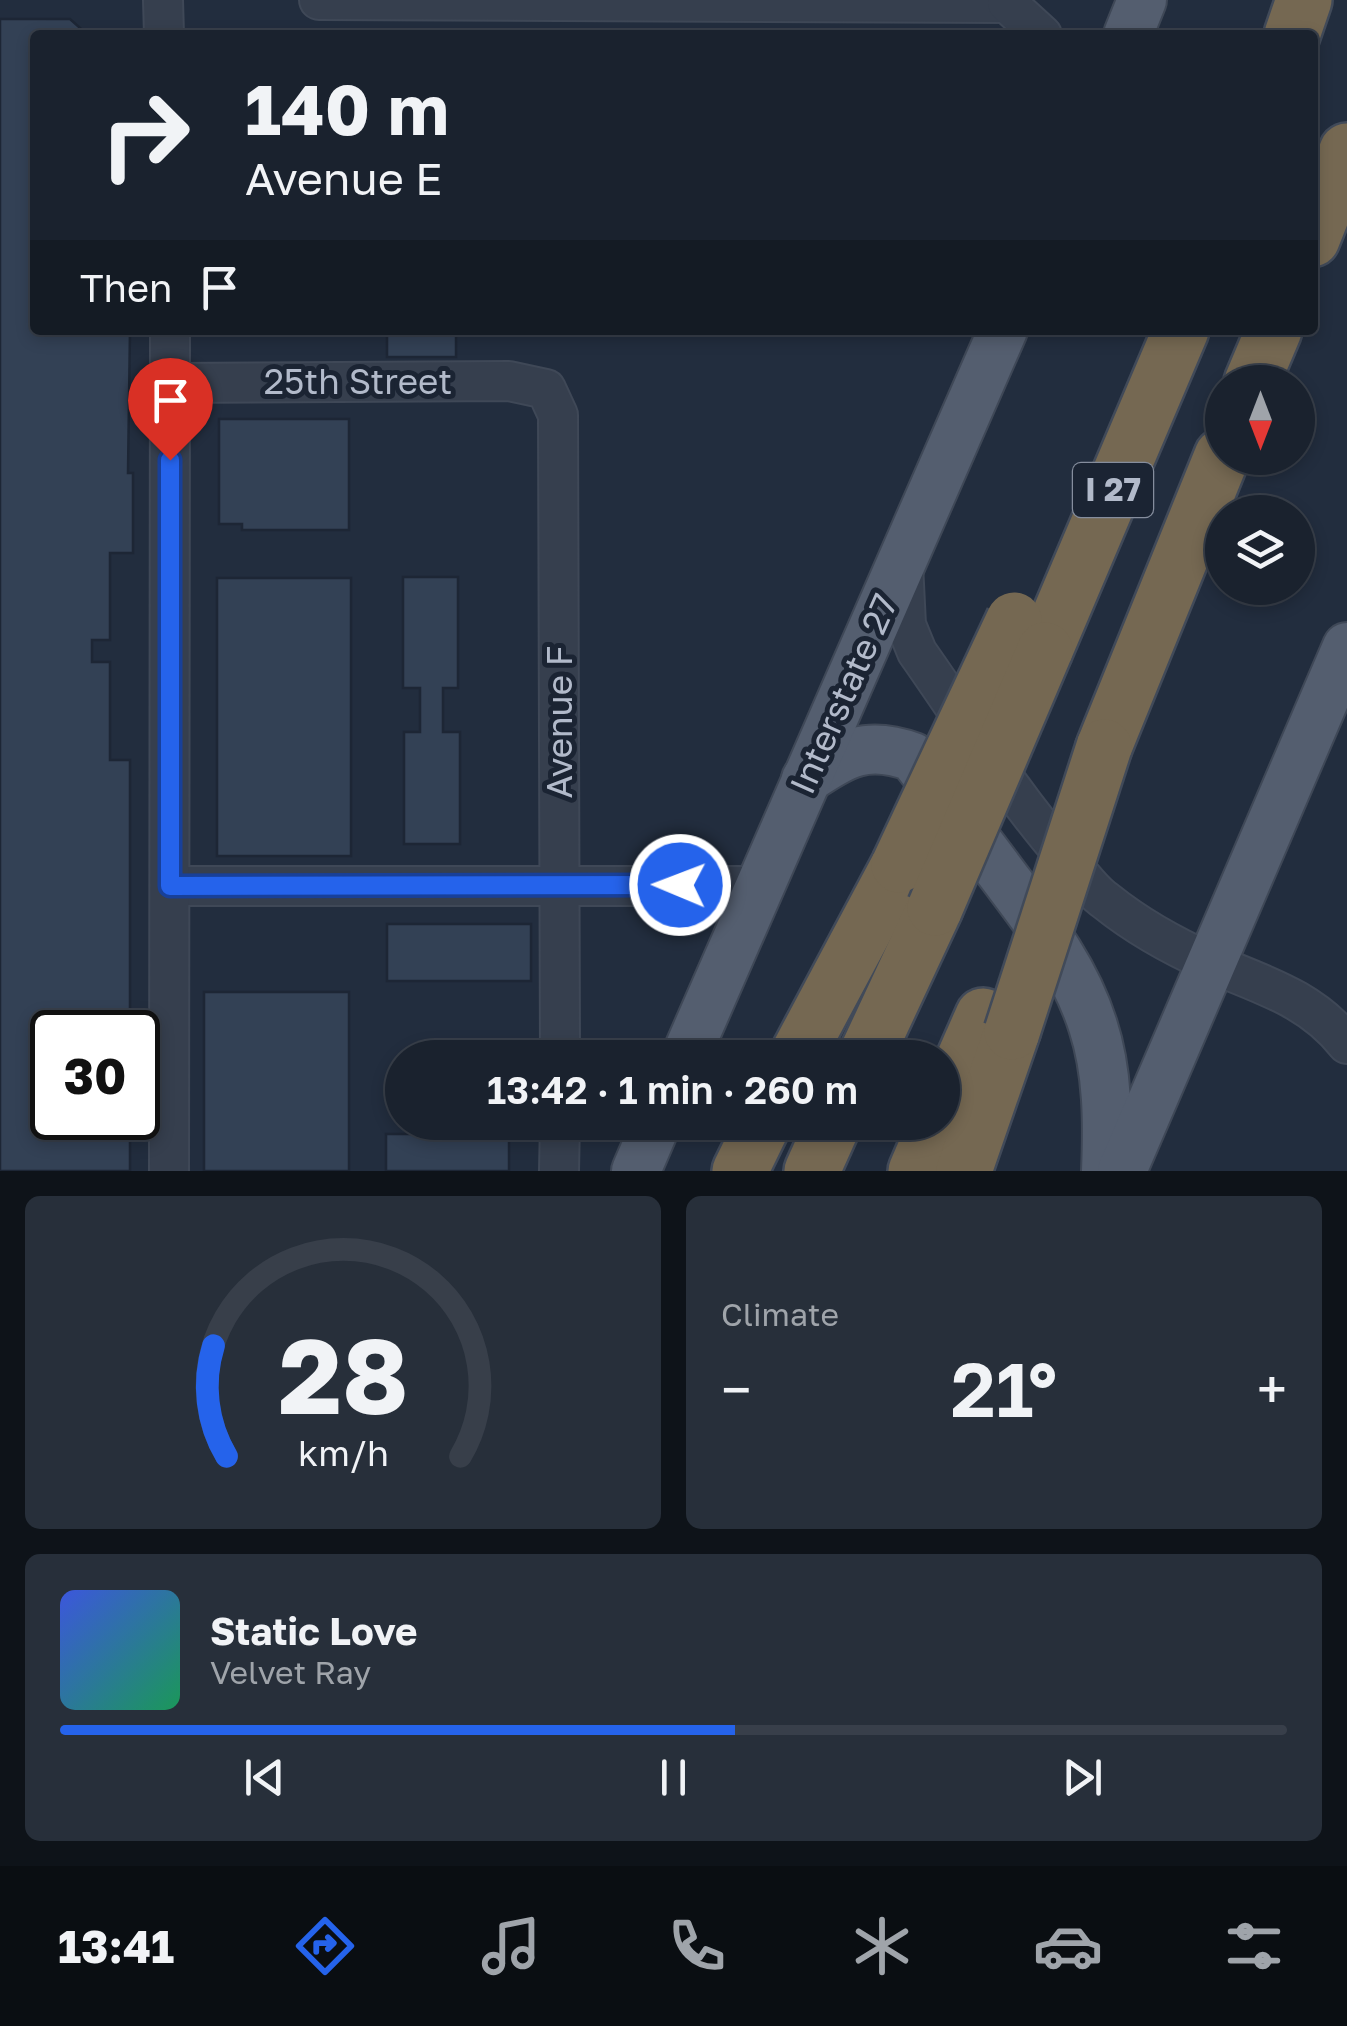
<!DOCTYPE html>
<meta charset="utf-8">
<style>
:root{--surface:#1a222e;--page:#272f3a;--text:#f1f3f6;--muted:#9fa4aa;--line:#383f4a;--accent:#2563eb}
body{margin:0;font-family:"Golos Text",sans-serif;background:var(--page);color:var(--text);height:100vh;display:flex;flex-direction:column;font-size:38px;white-space:nowrap}
*{box-sizing:border-box;margin:0}
p{font-size:32px;color:var(--muted)}
.icon{flex:none;width:55px;height:55px;fill:none;stroke:currentColor;stroke-width:2;stroke-linecap:round;stroke-linejoin:round}
.map{position:relative;height:1171px;overflow:hidden}
.side{display:flex;flex-direction:column;gap:25px;padding:25px;background:#0e1319;flex:1}
.side>*{flex:none}
.top-card{position:absolute;left:30px;top:30px;width:1288px;height:305px;border-radius:10px;box-shadow:0 5px 15px #0003,0 0 0 2px var(--line);background:#1a222e;color:var(--text);overflow:hidden}
.needle{width:65px;rotate:180deg}
.buttons{position:absolute;left:1205px;top:365px;display:grid;gap:20px}
.buttons a{display:grid;place-items:center;width:110px;height:110px;border-radius:50%;background:var(--surface);box-shadow:0 5px 15px #0003,0 0 0 2px var(--line);font-size:50px}
.speed{position:absolute;left:30px;top:1010px;display:flex;gap:20px;font-size:50px;font-weight:700;text-align:center}
.speed>*{display:grid;place-content:center;width:130px;height:130px;border-radius:50%;background:var(--surface);box-shadow:0 5px 15px #0003,0 0 0 2px var(--line);line-height:1}
.speed .limit{border:5px solid #111;border-radius:15px;background:#fff;color:#111}
.pin{position:absolute;display:grid;place-items:center;width:85px;height:85px;color:#fff;margin:-102px -42px;border-radius:50% 50% 50% 0;rotate:-45deg;box-shadow:0 0 10px #0007}
.pin .icon{rotate:45deg}
.me{position:absolute;width:110px;margin:-55px;rotate:271deg;stroke-linejoin:round;filter:drop-shadow(0 0 8px #0008)}
.turn{display:flex;align-items:center;gap:35px;height:210px;padding:0 50px;font-size:45px}
.turn .icon{width:130px;height:130px;stroke-width:2.5}
.turn b{display:block;font-size:70px;line-height:85px}
.then{display:flex;align-items:center;height:95px;padding:0 50px;background:#0003;gap:20px;font-size:38px}
.big{font-size:75px;font-weight:600;line-height:1.1}
.side .tile{flex:1;display:flex;flex-direction:column;justify-content:center;gap:15px;min-width:0;padding:0 35px;border-radius:15px;background:var(--page)}
.side .dial{align-items:center;gap:0}
.dial svg{height:260px;overflow:visible;fill:none;stroke:var(--line);stroke-width:7;stroke-linecap:round;text-anchor:middle}
.dial text{fill:var(--text);stroke:none}
.song{display:flex;align-items:center;gap:30px}
.cover{width:120px;height:120px;border-radius:15px;background:linear-gradient(135deg,hsl(230 70% 55%),hsl(150 70% 35%))}
.played{height:10px;border-radius:5px;background:linear-gradient(90deg,var(--accent) 55%,var(--line) 55%)}
.keys{display:flex;justify-content:space-around;direction:ltr}
.heat{display:flex;justify-content:space-between;align-items:center;font-size:55px;direction:ltr}
.side .tiles{flex:1;display:grid;gap:25px;grid-template-columns:1fr 1fr}
.tile:last-child{grid-column:span 2}
.trip{position:absolute;left:385px;top:1040px;width:575px;height:100px;border-radius:50px;background:var(--surface);box-shadow:0 5px 15px #0003,0 0 0 2px var(--line);font-weight:600;line-height:100px;text-align:center}
.dock{display:flex;height:160px;justify-content:space-around;align-items:center;background:#0a0e12;color:var(--muted)}
.dock .icon{width:70px;height:70px}
.dock .selected{color:var(--accent)}
.dock b{font-size:45px;color:var(--text)}
.map>svg:first-child{display:block}
</style>
<div class="map">
<svg width="1347" height="1171" viewBox="0 0 1347 1171">
<rect width="100%" height="100%" fill="#222d3e"/>
<g fill="#334155" stroke="#1d2635" stroke-width="2.5">
<path d="M 0,19 L 70,19 L 88,35 L 35,35 L 35,330 L 130,330 L 128,473 L 133,473 L 133,553 L 110,553 L 110,640 L 92,640 L 92,662 L 110,662 L 110,760 L 130,760 L 130,1032 L 52,1032 L 52,1118 L 130,1118 L 130,1171 L 0,1171 Z"/>
<rect x="387" y="330" width="69" height="27"/>
<path d="M 219,419 L 349,419 L 349,530 L 242,530 L 242,524 L 219,524 Z"/>
<path d="M 403,577 L 458,577 L 458,688 L 443,688 L 443,732 L 460,732 L 460,844 L 404,844 L 404,732 L 420,732 L 420,688 L 403,688 Z"/>
<rect x="217" y="578" width="134" height="278"/>
<rect x="387" y="924" width="144" height="57"/>
<rect x="204" y="992" width="145" height="179"/>
<rect x="386" y="1134" width="123" height="37"/>
</g>
<g fill="none" stroke-linecap="round" stroke-linejoin="round">
<defs>
<g id="minor">
<path d="M 163,0 L 164,35"/>
<path d="M 319,0 L 1007,3 L 1012,0"/>
<path d="M 1007,3 L 1042,35"/>
<path d="M 170,383 L 509,381 L 546,389 L 558,415 L 560,1058"/>
<path d="M 903,564 L 906,625 L 917,652 C 965,720 1010,793 1065,856 C 1078,871 1090,890 1106,901 C 1137,926 1175,947 1211,963 C 1262,985 1311,998 1347,1044"/>
<path d="M 171,886 L 760,886"/>
<path d="M 169,1171 L 170,330"/>
<path d="M 559,1171 L 560,1122"/>
</g>
<g id="major">
<path d="M 1128,35 L 1142,0"/>
<path d="M 806,779 C 846,753 866,740 913,757 C 943,796 973,835 1002,874 C 1038,922 1075,968 1093,1026 C 1108,1072 1108,1123 1106,1171"/>
<path d="M 685,1058 L 1003,330"/>
<path d="M 636,1171 L 657,1122"/>
<path d="M 1122,1171 L 1347,647"/>
</g>
<g id="highway">
<path d="M 1292,35 L 1304,0"/>
<path d="M 1312,239 L 1347,151"/>
<path d="M 1252,382 L 1274,330"/>
<path d="M 1045,650 L 1181,330"/>
<path d="M 1104,747 L 1222,456"/>
<path d="M 796,1058 L 899,865"/>
<path d="M 865,1058 L 935,908"/>
<path d="M 942,1109 L 983,1016"/>
<path d="M 740,1171 L 764,1122"/>
<path d="M 812,1171 L 834,1122"/>
<path d="M 916,1171 L 937,1122"/>
<path d="M 964,1171 L 1012,1032"/>
</g>
</defs>
<use href="#minor" stroke="#3f4857" stroke-width="42"/>
<use href="#major" stroke="#3f4857" stroke-width="52"/>
<use href="#highway" stroke="#414a59" stroke-width="60"/>
<use href="#minor" stroke="#363f4e" stroke-width="38"/>
<use href="#major" stroke="#545e6f" stroke-width="48"/>
<use href="#highway" stroke="#756852" stroke-width="55"/>
<defs>
<g id="highway-bridge">
<path d="M 899,865 L 1014,620"/>
<path d="M 935,908 L 1045,650"/>
<path d="M 1012,1032 L 1104,747"/>
</g>
</defs>
<use href="#highway-bridge" stroke="#414a59" stroke-width="60" stroke-linecap="butt"/>
<use href="#highway-bridge" stroke="#756852" stroke-width="55"/>
</g>
<g fill="none" stroke-linecap="round" stroke-linejoin="round">
<defs>
<path id="route" d="M 170,460 L 170,886 L 680,885"/>
</defs>
<use href="#route" stroke="#184099" stroke-width="25"/>
<use href="#route" stroke="#2563eb" stroke-width="18"/>
</g>
<g text-anchor="middle" stroke-width="10" stroke-linejoin="round" paint-order="stroke">
<rect fill="#1b2433" stroke="#858d9d" stroke-width="2.5" x="1073" y="463" width="80" height="54" rx="8"/>
<g font-size="32" font-weight="bold" fill="#b2baca">
<text x="1113" y="501">I 27</text>
</g>
<g font-size="35" fill="#b2baca" stroke="#1b2433">
<text x="358" y="394">25th Street</text>
<text transform="translate(844 694) rotate(-66)" y="12">Interstate 27</text>
<text transform="translate(560 722) rotate(-90)" y="12">Avenue F</text>
</g>
</g>
</svg>
<div class="buttons">
<a><svg class="needle" viewBox="-14 -14 28 28"><path d="M0-13l5 13h-10z" fill="#e53935"/><path d="M0 13l5-13h-10z" fill="#9fa4aa"/></svg></a>
<a><svg class="icon" aria-label="layers" viewBox="0 0 24 24"><path d="M12 4l9 5-9 5-9-5zM3 14l9 5 9-5"/></svg></a>
</div>
<div class="speed"><div class="limit">30</div></div>
<div class="pin" style="left:170px;top:460px;background:#d93025"><svg class="icon" aria-label="arrive" viewBox="0 0 24 24"><path d="M6 21V4h12l-3 4 3 4H6"/></svg></div>
<svg class="me" style="left:680px;top:885px" viewBox="-20 -20 40 40"><circle r="17" fill="#2563eb" stroke="#fff" stroke-width="3"/><path d="M0-11L8 9 0 5-8 9z" fill="#fff"/></svg>
<div class="trip">13:42 · 1 min · 260 m</div>
<div class="top-card">
<div class="turn"><svg class="icon" aria-label="right" viewBox="0 0 24 24"><path d="M7 20v-9h11M14 6l5 5-5 5"/></svg><div><b>140 m</b>Avenue E</div></div>
<div class="then">Then<svg class="icon" aria-label="arrive" viewBox="0 0 24 24"><path d="M6 21V4h12l-3 4 3 4H6"/></svg></div>
</div>
</div>
<section class="side">
<div class="tiles">
<div class="tile dial"><svg viewBox="0 0 100 80">
<path d="M14 69A42 42 0 1 1 86 69"/>
<path d="M14 69A42 42 0 0 1 10 35" stroke="#2563eb"/>
<text x="50" y="56" font-size="32" font-weight="700">28</text>
<text x="50" y="72" font-size="11">km/h</text>
</svg></div>
<div class="tile"><p>Climate</p>
<div class="heat"><a>−</a><b class="big">21°</b><a>+</a></div>
</div>
<div class="tile">
<div class="song"><i class="cover"></i><div><b>Static Love</b><p>Velvet Ray</p></div></div>
<div class="played"></div>
<div class="keys"><svg class="icon" aria-label="previous" viewBox="0 0 24 24"><path d="M18 5L8 12l10 7zM5 5v14"/></svg><svg class="icon" aria-label="pause" viewBox="0 0 24 24"><path d="M8 5v14M16 5v14"/></svg><svg class="icon" aria-label="next" viewBox="0 0 24 24"><path d="M6 5l10 7-10 7zM19 5v14"/></svg></div>
</div>
</div>
</section>
<nav class="dock">
<b>13:41</b>
<svg class="icon selected" aria-label="directions" viewBox="0 0 24 24"><path d="M12 3l9 9-9 9-9-9zM9 14v-3h6M13 9l2 2-2 2"/></svg>
<svg class="icon" aria-label="music" viewBox="0 0 24 24"><path d="M9 18V5l10-2v13"/><circle cx="6" cy="18" r="3"/><circle cx="16" cy="16" r="3"/></svg>
<svg class="icon" aria-label="phone" viewBox="0 0 24 24"><path d="M5 4h4l2 5-3 2q2 4 5 5l2-3 5 2v4C11 20 4 13 5 4z"/></svg>
<svg class="icon" aria-label="climate" viewBox="0 0 24 24"><path d="M12 3v18M4 7l16 10M4 17L20 7"/></svg>
<svg class="icon" aria-label="car" viewBox="0 0 24 24"><path d="M5 17H2v-5l4-1 3-4h7l3 4 3 1v5h-3M9 17h6M6 11h13"/><circle cx="7" cy="17" r="2"/><circle cx="17" cy="17" r="2"/></svg>
<svg class="icon" aria-label="filters" viewBox="0 0 24 24"><path d="M4 7h16M4 17h16"/><circle cx="9" cy="7" r="2"/><circle cx="15" cy="17" r="2"/></svg>
</nav>
